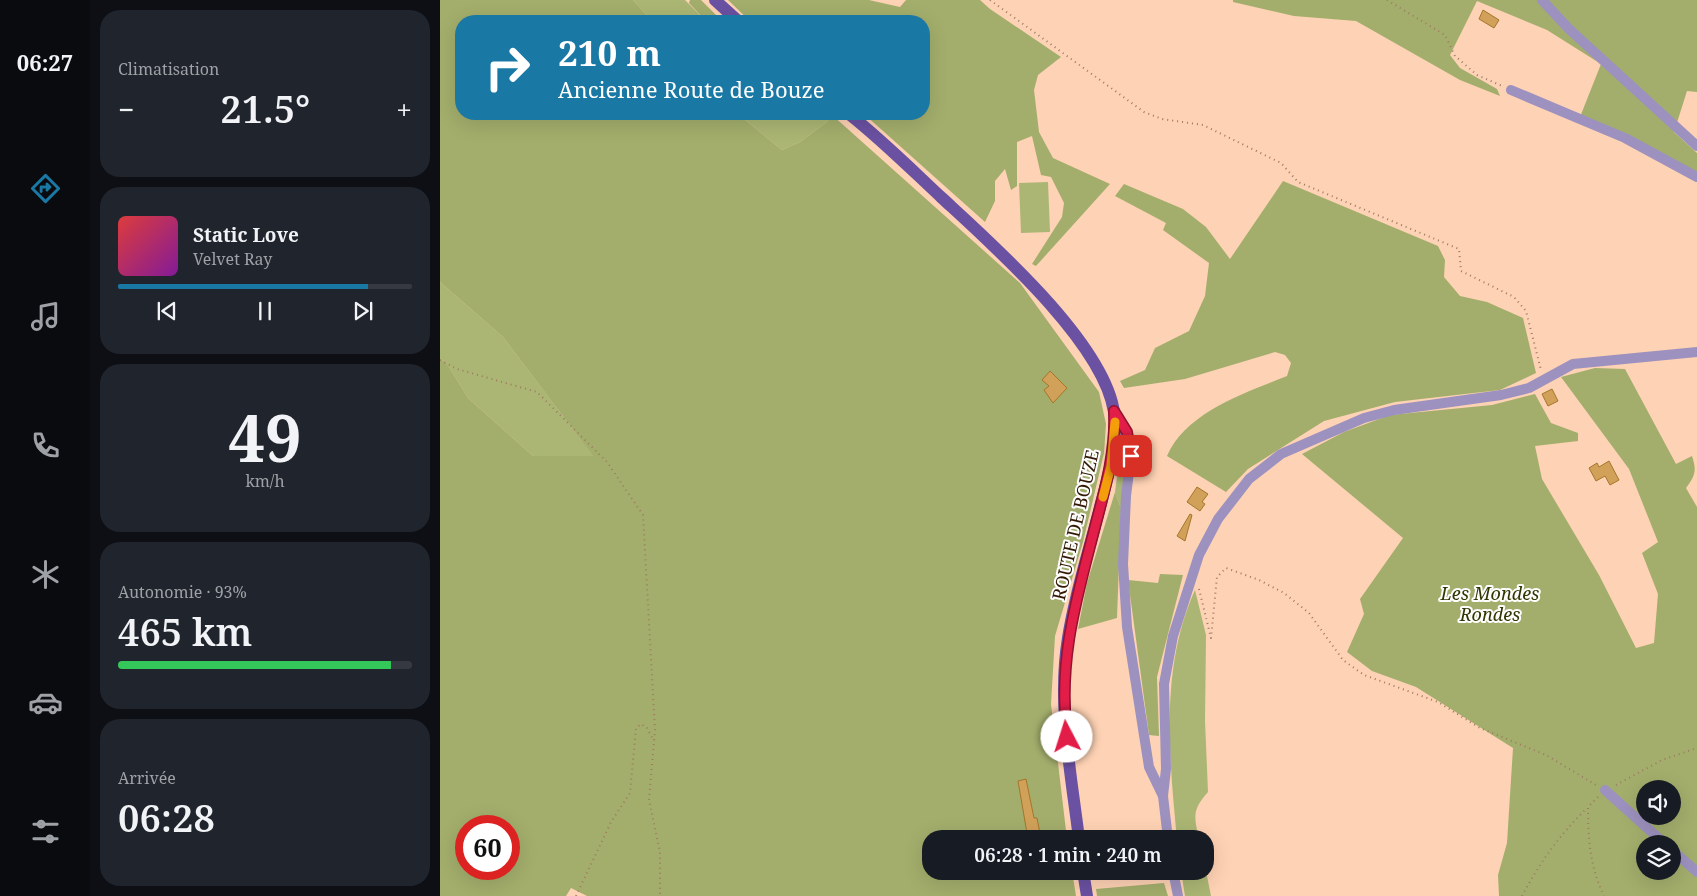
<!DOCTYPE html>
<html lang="fr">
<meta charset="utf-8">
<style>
:root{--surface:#171b24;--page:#20242c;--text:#f1f3f6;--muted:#9ea1a6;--line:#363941;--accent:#1a78a5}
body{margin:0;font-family:"Noto Serif",serif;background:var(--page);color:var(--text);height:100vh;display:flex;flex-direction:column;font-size:19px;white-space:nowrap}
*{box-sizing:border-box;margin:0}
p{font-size:16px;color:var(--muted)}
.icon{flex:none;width:28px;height:28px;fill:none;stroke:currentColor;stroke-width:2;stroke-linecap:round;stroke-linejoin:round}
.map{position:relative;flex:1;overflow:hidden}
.sheet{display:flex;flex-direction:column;gap:10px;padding:10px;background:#0d0f14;width:350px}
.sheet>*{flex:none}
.guide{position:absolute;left:15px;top:15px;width:475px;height:105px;border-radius:20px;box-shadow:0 5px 20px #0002;background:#1a78a5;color:#fff;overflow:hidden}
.controls{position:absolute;left:1196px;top:780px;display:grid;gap:10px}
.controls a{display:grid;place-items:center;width:45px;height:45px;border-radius:50%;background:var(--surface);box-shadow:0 5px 20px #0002;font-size:25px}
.speed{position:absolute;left:15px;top:815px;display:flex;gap:10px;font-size:25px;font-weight:700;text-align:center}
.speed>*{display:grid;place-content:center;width:65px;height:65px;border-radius:50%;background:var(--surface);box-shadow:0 5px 20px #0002;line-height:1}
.speed .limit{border:8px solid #d22;background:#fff;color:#111}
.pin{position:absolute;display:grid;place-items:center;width:42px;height:42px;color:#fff;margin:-21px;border-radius:10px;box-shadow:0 2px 8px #0006}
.me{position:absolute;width:55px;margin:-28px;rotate:355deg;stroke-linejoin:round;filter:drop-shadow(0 0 4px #0008)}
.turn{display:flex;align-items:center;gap:18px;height:105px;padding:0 20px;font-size:22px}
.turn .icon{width:65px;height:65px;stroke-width:2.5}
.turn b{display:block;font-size:35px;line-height:42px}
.big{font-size:38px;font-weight:600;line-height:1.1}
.sheet .tile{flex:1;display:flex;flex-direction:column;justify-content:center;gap:8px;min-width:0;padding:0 18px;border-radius:20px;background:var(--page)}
.sheet .dial{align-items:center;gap:0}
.dial b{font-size:65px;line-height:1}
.song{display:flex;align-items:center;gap:15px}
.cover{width:60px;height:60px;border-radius:8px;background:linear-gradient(135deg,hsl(0 70% 55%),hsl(290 70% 35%))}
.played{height:5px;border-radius:2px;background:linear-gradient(90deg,var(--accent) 85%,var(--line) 85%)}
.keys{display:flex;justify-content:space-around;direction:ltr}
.heat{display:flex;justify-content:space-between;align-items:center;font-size:28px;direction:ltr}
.charge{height:8px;border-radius:4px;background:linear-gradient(90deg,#34c759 93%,var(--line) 0)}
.trip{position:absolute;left:482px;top:830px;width:292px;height:50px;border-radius:20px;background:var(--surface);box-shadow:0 5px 20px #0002;font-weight:600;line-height:50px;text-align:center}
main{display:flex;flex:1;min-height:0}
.menu{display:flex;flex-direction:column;width:90px;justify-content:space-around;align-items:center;background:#090b0e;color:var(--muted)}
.menu .icon{width:35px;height:35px}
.menu .selected{color:var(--accent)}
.menu b{font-size:22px;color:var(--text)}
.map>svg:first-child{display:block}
</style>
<main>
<nav class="menu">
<b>06:27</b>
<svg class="icon selected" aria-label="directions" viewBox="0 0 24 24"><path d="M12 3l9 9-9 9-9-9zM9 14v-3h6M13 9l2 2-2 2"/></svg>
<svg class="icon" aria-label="music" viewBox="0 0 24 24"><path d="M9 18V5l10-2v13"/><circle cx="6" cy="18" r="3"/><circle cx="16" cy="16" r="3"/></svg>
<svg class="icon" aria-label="phone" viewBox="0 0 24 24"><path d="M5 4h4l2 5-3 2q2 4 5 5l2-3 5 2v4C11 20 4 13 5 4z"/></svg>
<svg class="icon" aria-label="climate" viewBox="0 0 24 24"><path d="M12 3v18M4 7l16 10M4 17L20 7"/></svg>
<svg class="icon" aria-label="car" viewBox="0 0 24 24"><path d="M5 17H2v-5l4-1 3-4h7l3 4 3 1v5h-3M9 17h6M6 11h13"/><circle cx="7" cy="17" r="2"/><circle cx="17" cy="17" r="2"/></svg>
<svg class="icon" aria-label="filters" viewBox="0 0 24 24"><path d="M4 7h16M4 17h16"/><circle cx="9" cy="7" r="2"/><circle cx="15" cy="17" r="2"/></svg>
</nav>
<section class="sheet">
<div class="tile"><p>Climatisation</p>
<div class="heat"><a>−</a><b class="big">21.5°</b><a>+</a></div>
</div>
<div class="tile">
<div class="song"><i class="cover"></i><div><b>Static Love</b><p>Velvet Ray</p></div></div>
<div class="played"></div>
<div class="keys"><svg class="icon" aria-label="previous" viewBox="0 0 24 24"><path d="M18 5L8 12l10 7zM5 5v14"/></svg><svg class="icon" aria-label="pause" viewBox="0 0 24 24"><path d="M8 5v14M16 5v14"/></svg><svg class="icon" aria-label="next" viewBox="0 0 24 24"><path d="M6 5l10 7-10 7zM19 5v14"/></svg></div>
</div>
<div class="tile dial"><b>49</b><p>km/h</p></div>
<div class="tile"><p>Autonomie · 93%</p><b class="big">465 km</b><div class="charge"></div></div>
<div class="tile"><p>Arrivée</p><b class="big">06:28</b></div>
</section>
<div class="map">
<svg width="1257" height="896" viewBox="0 0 1257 896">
<rect width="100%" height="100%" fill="#fed2b4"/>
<g fill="#abb674">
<path d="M 193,0 L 245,0 L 266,21 L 212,21 Z"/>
<path d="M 298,114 L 379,114 L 388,121 L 360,142 L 342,150 Z"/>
<path d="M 608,182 L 610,232 L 581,233 L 579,183 Z"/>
<path d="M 0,282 L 63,337 L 154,457 L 93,456 L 28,398 L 6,362 L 0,359 Z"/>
<path d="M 682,439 L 685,439 L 685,476 L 681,508 L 675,492 Z"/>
<path d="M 755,590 L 766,635 L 765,721 L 768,792 C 752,810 754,816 759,839 L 737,839 C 729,757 720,667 755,590 Z"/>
<path d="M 741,871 L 766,871 L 771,896 L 745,896 Z"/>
</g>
<g fill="#a3ae6c" fill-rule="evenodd">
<path d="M 0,0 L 193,0 L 212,21 L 21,21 L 21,114 L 298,114 L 342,150 L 360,142 L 388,121 L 379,114 L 391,114 L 580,283 L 659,392 L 666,424 L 664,453 L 643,542 L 615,636 L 611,704 L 627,839 L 491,839 L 491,871 L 632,871 L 636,896 L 147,896 L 131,888 L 126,896 L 0,896 L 0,359 L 6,362 L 28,398 L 93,456 L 153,456 L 63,337 L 0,282 ZM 26,826 L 69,826 L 69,869 L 26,869 Z"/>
<path d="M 250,0 L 261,0 L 282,21 L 266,21 L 249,3 Z"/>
<path d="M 288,0 L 429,0 L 460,7 L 466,0 L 540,0 L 550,9 L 621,57 L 598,75 L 594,90 L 599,132 L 613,158 L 670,184 L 596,266 L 592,264 L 622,217 L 624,203 L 611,177 L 601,175 L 592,136 L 577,142 L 577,186 L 571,190 L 565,169 L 555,181 L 555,201 L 545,222 L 424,114 L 484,114 L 484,21 L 310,21 Z"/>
<path d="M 793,0 L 1257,0 L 1257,92 L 1247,91 L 1234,132 L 1257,153 L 1257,172 L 1140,117 L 1161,64 L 1107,30 L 1037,1 L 1010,55 L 1020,68 L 1057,89 L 1060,96 L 1020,80 L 916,21 L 854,16 L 793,2 Z"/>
<path d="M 843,181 L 998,246 L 1005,260 L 1004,277 L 1020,296 L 1047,302 L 1083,318 L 1096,373 L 1060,390 L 955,402 L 884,421 L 808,469 L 786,492 L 727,456 C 746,412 805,393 847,376 L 851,363 L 845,355 L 835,352 L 745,379 L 684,388 L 680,381 L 705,370 L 715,348 L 749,331 L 765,296 L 769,263 L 723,230 L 726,223 L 675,196 L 684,184 L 743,209 L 766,227 L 790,259 Z"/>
<path d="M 1155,368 L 1185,369 L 1236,464 L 1252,456 C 1257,471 1255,476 1246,488 L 1257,507 L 1257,896 L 1059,896 L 1058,875 L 1067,843 L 1073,748 L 976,687 L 932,671 L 907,652 L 924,614 L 920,599 L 963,538 L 862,454 L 904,432 L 950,415 L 1052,405 L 1095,394 L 1111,423 L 1138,433 L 1138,441 L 1095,446 L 1102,479 L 1159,575 L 1196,648 L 1214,643 L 1218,594 L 1202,553 L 1218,542 L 1189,469 L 1121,377 ZM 1205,789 L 1232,789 L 1232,816 L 1205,816 ZM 1205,844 L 1232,844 L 1232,871 L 1205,871 Z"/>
<path d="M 675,492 L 681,508 L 677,618 L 638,629 L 647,583 Z"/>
<path d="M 720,574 L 743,575 L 717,677 L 719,736 L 709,735 L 688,580 L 718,583 Z"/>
<path d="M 724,883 L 728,896 L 657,896 L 656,889 Z"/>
</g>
<g fill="#d1a159" stroke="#a4762b">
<path d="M 1043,10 L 1059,20 L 1054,28 L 1039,19 Z"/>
<path d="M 610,371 L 627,388 L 613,403 L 604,390 L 609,386 L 602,380 Z"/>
<path d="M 1112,389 L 1118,401 L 1108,406 L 1102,394 Z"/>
<path d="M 1169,461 L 1179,480 L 1170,485 L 1165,476 L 1156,481 L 1149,468 L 1157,463 L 1159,467 Z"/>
<path d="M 757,487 L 768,494 L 762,502 L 765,504 L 760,511 L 747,502 Z"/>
<path d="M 750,514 L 752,515 L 745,541 L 737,536 Z"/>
<path d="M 586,779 L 594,818 L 597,818 L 601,839 L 588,839 L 578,781 Z"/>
</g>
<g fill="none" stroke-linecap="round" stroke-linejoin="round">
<g stroke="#9e7a61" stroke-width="2" stroke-dasharray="1 4" stroke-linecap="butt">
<path d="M 550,0 L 704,112 L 722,119 L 763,125 L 841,163 L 858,182 L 1019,249 L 1021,271 L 1074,297 L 1086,311 L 1101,370"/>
<path d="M 947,0 L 1005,35 L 1015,56 L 1037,75 L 1062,86"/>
<path d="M 0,360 L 17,369 L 97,392 L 167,462 L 203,515 L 215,730 L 209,800 L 220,852 L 220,896"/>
<path d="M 759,589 L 771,638 L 777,577 L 786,568 L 819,580 L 844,593 L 869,613 L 903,660 L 924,675 L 998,702 L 1040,728 L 1106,755 L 1156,785"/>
<path d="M 1176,785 L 1222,760 L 1257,748"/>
<path d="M 1158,797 L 1148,807 C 1148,839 1150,867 1164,896"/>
<path d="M 136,896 L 171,822 L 190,793 L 196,728 L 201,724 L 207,728 L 214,741"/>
<path d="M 1082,896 C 1099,864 1120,834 1147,808"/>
</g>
<g stroke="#9d92bf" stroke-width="10">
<path d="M 1102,0 L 1129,29 L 1257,146"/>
<path d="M 1071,90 L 1185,138 L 1257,177"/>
<path d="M 675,412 L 687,432 L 691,456 L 686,496 L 683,564 L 687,627 L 709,767 L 723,796 L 728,839"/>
<path d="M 1165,790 L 1225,844"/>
<path d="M 723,796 L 726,769 L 724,684 L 733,636 L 759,555 L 778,519 L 809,479 L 841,454 L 924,418 L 954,410 L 1061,395 L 1089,388 L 1133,364 L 1257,352"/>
<path d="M 1232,850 L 1257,872"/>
<path d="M 733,871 L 738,896"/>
</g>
<g stroke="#6a51a2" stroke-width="12">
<path d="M 275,0 L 298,21"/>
<path d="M 409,114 C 442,140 472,170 502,198 C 553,245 664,343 674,412 C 678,442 669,474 661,503 C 650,548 635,592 628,638 C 617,704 631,773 639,839"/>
<path d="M 643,871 L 647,896"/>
</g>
</g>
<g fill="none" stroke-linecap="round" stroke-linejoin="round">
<defs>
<path id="route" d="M 627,737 C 618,659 636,601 655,527 C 665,489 676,451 674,411 L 687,432 L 691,456"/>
</defs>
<use href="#route" stroke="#92132f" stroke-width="12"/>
<use href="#route" stroke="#e11d48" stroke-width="9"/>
<path stroke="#f59e0b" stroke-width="9" d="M 663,497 L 671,466 L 675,422"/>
</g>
<g text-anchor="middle" stroke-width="4" stroke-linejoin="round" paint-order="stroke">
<g font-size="18" fill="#331804" stroke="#fdfdfd">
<text transform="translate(636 525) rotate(-77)" y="6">ROUTE DE BOUZE</text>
</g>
<g font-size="18" font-style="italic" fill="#303601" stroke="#fdfdfd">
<text x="1050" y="600">Les Mondes<tspan x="1050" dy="21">Rondes</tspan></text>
</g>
</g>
</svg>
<div class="controls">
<a><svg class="icon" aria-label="sound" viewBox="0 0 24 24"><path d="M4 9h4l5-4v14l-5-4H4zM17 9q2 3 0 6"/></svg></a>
<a><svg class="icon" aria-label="layers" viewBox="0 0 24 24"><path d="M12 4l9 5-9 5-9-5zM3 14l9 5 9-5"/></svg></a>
</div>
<div class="speed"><div class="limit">60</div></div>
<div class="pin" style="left:691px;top:456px;background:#d93025"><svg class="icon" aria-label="arrive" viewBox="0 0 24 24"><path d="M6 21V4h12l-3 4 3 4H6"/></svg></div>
<svg class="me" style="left:627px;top:737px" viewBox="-20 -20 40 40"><circle r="19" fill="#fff"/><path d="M0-13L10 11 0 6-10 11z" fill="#e11d48"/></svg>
<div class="trip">06:28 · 1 min · 240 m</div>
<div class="guide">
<div class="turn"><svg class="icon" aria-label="right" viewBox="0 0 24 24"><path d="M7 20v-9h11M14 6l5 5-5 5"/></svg><div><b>210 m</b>Ancienne Route de Bouze</div></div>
</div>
</div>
</main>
